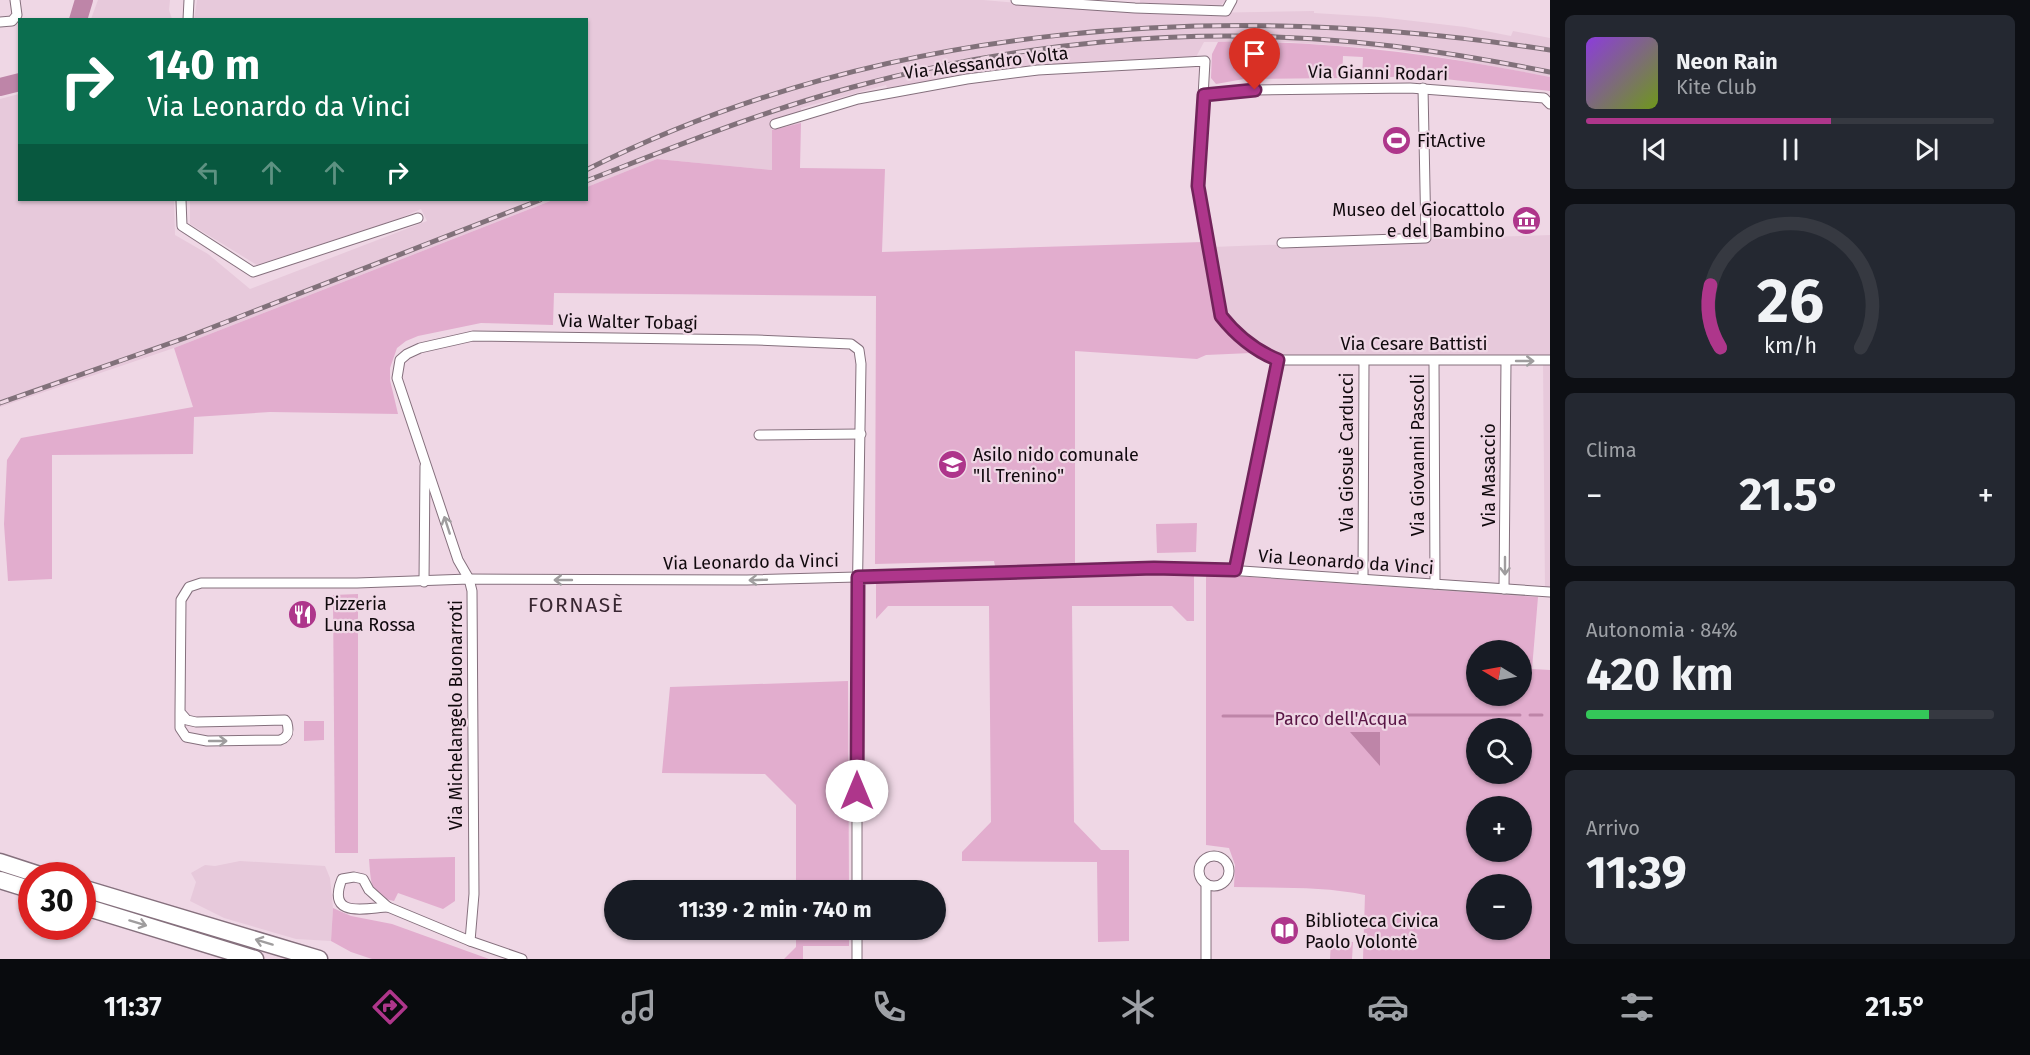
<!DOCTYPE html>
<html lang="it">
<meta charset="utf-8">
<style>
:root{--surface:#171b24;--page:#242831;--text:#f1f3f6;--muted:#9ea1a6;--line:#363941;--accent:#ae368b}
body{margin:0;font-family:"Fira Sans",sans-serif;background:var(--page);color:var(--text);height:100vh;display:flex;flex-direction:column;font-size:22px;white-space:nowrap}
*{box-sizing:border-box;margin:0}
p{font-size:20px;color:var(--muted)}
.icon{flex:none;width:33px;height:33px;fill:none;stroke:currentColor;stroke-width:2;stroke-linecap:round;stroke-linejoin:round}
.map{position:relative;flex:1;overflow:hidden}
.panel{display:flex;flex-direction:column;gap:15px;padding:15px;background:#0d0f14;width:480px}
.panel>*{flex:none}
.guide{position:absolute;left:18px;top:18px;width:570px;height:183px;border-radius:0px;box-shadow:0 2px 4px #0004;background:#0b6e4f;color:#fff;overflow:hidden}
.needle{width:39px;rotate:280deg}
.tools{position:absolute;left:1466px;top:640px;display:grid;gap:12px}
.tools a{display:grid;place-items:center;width:66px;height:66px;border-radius:50%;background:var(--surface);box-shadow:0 2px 4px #0004;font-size:30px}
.speed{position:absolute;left:18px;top:862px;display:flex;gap:12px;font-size:30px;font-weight:700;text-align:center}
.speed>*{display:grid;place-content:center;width:78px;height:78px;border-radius:50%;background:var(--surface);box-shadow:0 2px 4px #0004;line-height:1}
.speed .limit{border:9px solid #d22;background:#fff;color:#111}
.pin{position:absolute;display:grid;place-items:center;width:51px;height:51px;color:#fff;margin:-62px -26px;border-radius:50% 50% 50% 0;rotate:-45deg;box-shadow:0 0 6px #0007}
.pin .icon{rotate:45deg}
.me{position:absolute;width:66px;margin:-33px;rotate:0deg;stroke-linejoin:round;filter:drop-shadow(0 0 4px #0008)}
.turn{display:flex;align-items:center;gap:21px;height:126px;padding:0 30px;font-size:27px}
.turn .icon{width:78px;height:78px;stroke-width:2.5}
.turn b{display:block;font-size:42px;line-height:51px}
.lanes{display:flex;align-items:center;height:57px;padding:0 30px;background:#0003;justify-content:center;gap:30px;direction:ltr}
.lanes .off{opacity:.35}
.big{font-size:45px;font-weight:700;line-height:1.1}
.panel .card{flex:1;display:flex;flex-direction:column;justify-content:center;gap:9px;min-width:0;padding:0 21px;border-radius:9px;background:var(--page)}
.panel .dial{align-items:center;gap:0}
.dial svg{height:156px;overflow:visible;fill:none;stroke:var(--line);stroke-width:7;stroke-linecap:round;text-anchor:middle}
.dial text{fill:var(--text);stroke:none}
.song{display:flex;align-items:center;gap:18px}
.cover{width:72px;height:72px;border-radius:9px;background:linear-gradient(135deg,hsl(270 70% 55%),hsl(80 70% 35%))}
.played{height:6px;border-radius:3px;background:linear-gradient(90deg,var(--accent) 60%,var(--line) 60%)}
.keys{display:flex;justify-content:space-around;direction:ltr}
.heat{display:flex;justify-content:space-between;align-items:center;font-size:33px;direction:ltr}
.charge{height:9px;border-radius:4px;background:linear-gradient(90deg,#34c759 84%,var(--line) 0)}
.trip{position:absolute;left:604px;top:880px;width:342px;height:60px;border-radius:30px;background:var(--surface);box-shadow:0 2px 4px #0004;font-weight:700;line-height:60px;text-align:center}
.menu{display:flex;height:96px;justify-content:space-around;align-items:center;background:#090b0e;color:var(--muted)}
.menu .icon{width:42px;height:42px}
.menu .current{color:var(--accent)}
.menu b{font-size:27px;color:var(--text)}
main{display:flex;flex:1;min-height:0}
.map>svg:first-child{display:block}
</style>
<main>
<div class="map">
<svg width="1550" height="959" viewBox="0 0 1550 959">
<rect width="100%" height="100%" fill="#efd7e5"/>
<g fill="#e7c9db">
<path d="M 98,0 L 170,0 L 169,10 L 172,19 L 91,19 Z"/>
<path d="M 197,0 L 983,0 L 1103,10 L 1201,13 L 1314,11 L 1314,13 L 1379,17 L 1465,27 L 1511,36 L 1513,31 L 1550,38 L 1550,77 L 1442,57 L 1386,49 L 1288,42 L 1204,42 L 1196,57 L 955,77 L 887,88 L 886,85 L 801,108 L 801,123 L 772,130 L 773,170 L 657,159 L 587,187 L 586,20 L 194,20 Z"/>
<path d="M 1140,0 L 1226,0 L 1219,7 L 1140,6 Z"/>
<path d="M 19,94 L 20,200 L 174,200 L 175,235 L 208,254 L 250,289 L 427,221 L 421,209 L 398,219 L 257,265 L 190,224 L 190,200 L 553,200 L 174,348 L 0,407 L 0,99 Z"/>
<path d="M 1550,235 L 1550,590 L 1545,590 L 1543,359 L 1278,359 L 1264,353 L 1222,315 L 1212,247 Z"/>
<path d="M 240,861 L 325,866 L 330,878 L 333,908 L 331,941 L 296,939 L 224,918 L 190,901 L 196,882 L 191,873 L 205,865 L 215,866 Z"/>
</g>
<g fill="#e2adce" fill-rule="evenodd">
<path d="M 1218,42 C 1330,40 1440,55 1550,77 L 1550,91 L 1419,76 L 1362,78 L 1363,57 L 1343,56 L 1342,78 L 1244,79 L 1216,84 L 1211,78 L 1212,54 Z"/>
<path d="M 801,123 L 800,168 L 885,169 L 882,252 L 1203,242 C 1206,262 1210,306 1220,322 C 1228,334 1240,343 1251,353 L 1206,355 L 1197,359 L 1075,351 L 1075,564 L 995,566 L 994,561 L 875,564 L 876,296 L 554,293 L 553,325 L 481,323 L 418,336 L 406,341 L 397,348 L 390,368 L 390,380 L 398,414 L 270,412 L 194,417 L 193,454 L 52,455 L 52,579 L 8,581 L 4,524 L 7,460 L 21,438 L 193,407 L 174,348 L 553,200 L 586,200 L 587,187 L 657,159 L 772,170 L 772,130 Z"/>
<path d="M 1197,523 L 1196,552 L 1157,553 L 1156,524 Z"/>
<path d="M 1152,574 L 1194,575 L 1194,621 L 1187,621 L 1172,606 L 1072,606 L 1074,822 L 1101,850 L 1129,850 L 1129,941 L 1098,942 L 1097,862 L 962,861 L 962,852 L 991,822 L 989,606 L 888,606 L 876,619 L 876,581 Z"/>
<path d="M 1206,574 L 1538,597 L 1532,669 L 1550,670 L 1550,959 L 1363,959 L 1365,895 C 1323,886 1278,888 1234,887 L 1235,865 L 1229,848 L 1206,845 ZM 1476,651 L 1521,651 L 1521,696 L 1476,696 ZM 1476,729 L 1521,729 L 1521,774 L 1476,774 ZM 1476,807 L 1521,807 L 1521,852 L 1476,852 ZM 1476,885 L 1521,885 L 1521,930 L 1476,930 Z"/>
<path d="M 358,594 L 358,853 L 335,853 L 333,595 Z"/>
<path d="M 848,681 L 849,891 L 796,891 L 796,805 L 765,774 L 662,773 L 670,687 Z"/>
<path d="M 304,721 L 324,721 L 324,740 L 304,741 Z"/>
<path d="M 455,857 L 455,901 L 443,909 L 398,893 L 394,901 C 369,897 371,880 369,859 Z"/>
<path d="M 333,908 L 351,916 L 392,924 L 489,959 L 372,959 L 351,952 L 331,941 Z"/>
<path d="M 796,930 L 849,930 L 849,946 L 803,946 L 803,959 L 784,959 L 796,947 Z"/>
<path d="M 1331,940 L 1353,942 L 1352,959 L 1330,959 Z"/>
</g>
<path fill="#be85a8" d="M 1350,732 L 1380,732 L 1380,766 Z"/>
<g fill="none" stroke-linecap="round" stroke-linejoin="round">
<g stroke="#be85a8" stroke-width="3">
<path d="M 1341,715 L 1378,715"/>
<path d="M 1387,715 L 1520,715"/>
<path d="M 1530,715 L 1542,715"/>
<path d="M 1223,716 L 1319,716"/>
</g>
<g stroke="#be85a8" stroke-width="18">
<path d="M 78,20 L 84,0"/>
<path d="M 0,87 L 20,82"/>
</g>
<defs>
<g id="street">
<path d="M 1016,0 L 1135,8 L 1226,11 L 1232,0"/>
<path d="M 188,20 L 189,0"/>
<path d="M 0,22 L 12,21 L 17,15 L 15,0"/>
<path d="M 1204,95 L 1255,90 L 1410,88 L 1544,98 L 1550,104"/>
<path d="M 775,124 L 858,99 L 967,79 L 1038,70 L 1205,61 L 1198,186 L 1221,316 C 1236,335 1256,351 1278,360 L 1550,360"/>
<path d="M 181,200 L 182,226 L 253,272 L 418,218"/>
<path d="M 1282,243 L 1426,238 L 1423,88"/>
<path d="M 1434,361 L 1435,584"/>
<path d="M 759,435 L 861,434"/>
<path d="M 1235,571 L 1278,360"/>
<path d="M 1363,579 L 1364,361"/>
<path d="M 424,582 L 425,466"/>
<path d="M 1504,589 L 1506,361"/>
<path d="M 180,712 L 187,720 L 196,722 L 285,720 L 287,723 C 289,731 289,737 280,740 L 207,741 L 186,737 L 180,728 L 180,712 L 181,600 L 189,587 L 201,583 L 357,583 L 469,579 L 747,580 L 1198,568 L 1550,592"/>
<circle cx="1214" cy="871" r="15"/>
<path d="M 354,877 L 363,879 L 369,890 L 388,907 C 365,908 326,919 342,879 Z"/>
<path d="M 1206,884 L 1206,959"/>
<path d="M 388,907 L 470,941 L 522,959"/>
<path d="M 470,941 L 474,894 L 472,591 L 469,579 L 458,560 L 397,378 L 400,360 L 407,354 L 420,348 L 473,336 L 757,340 L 851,344 L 859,350 L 861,364 L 857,615 L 857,891"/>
<path d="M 857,959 L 857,930"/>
</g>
<g id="highway">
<path d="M 0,862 L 43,876"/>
<path d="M 0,880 L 32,890"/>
<path d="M 82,888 L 319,959"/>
<path d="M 82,906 L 255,959"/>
</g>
</defs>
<use href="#street" stroke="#85707d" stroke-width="11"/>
<use href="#highway" stroke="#85707d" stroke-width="19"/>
<use href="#street" stroke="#fff" stroke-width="9"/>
<use href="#highway" stroke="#fff" stroke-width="16"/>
<defs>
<g id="rail">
<path d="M 586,170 C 883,21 1226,0 1550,50"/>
<path d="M 586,181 C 674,147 762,111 853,87 C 1015,43 1187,26 1354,42 C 1420,48 1485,59 1550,72"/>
<path d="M 0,403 L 185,338 L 540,200"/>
</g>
</defs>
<use href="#rail" stroke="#81717a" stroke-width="5"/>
<use href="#rail" stroke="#efd7e5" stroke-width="3" stroke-dasharray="9" stroke-linecap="butt"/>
</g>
<defs><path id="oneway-shaft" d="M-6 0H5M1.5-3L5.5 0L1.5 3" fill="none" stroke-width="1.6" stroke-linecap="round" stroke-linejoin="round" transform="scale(1.5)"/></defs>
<g stroke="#9f9d9e">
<use href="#oneway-shaft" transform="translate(1525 361)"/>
<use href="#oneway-shaft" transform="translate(447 525) rotate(-108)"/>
<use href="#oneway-shaft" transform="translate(1505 566) rotate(90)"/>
<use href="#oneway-shaft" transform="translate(563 580) rotate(-180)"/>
<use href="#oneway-shaft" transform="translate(758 580) rotate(178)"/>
<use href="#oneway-shaft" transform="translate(218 741)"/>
<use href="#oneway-shaft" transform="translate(138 923) rotate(17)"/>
<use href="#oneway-shaft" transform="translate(264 942) rotate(-163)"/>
</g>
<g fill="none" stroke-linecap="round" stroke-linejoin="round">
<defs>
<path id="route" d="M 857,791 L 858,577 L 1154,568 L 1235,570 L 1278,360 C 1256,351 1236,335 1221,316 L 1198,186 L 1204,95 L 1255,90"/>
</defs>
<use href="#route" stroke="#71235a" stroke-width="15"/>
<use href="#route" stroke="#ae368b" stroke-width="10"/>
</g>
<defs>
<symbol id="stadium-disc" viewBox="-11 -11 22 22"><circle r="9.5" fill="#ae368b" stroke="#efd7e5"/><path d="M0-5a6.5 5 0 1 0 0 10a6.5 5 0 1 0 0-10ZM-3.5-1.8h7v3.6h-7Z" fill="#fff"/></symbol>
<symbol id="museum-disc" viewBox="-11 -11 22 22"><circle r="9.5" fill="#ae368b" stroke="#efd7e5"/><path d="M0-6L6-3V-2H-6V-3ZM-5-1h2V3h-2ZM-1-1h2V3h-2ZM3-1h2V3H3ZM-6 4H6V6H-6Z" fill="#fff"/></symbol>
<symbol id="school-disc" viewBox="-11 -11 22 22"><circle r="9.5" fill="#ae368b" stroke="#efd7e5"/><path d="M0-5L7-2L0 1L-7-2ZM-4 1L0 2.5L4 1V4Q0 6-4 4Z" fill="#fff"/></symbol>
<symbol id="restaurant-disc" viewBox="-11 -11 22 22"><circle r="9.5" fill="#ae368b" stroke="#efd7e5"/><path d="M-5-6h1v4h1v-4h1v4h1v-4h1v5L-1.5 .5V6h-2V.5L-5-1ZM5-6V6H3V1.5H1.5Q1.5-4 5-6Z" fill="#fff"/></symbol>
<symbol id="library-disc" viewBox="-11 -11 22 22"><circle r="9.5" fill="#ae368b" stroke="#efd7e5"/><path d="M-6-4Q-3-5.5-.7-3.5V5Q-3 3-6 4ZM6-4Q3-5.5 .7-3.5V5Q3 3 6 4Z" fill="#fff"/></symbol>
</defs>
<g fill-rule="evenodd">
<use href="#stadium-disc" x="1380" y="124" width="33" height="33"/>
<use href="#museum-disc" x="1510" y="204" width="33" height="33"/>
<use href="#school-disc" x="936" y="448" width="33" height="33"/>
<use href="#restaurant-disc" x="286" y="598" width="33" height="33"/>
<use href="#library-disc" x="1268" y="914" width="33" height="33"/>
</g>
<g text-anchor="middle" stroke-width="4.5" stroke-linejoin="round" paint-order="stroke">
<g font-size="18" fill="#10090d" stroke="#efd7e5">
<text transform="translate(986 63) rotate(-7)" y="6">Via Alessandro Volta</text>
<text transform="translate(1378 73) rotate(1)" y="6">Via Gianni Rodari</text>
<text transform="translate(628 322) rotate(1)" y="6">Via Walter Tobagi</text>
<text x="1414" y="350">Via Cesare Battisti</text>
<text transform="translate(1347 452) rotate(-90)" y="6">Via Giosuè Carducci</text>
<text transform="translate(1418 455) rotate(-90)" y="6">Via Giovanni Pascoli</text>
<text transform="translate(1489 475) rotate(-90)" y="6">Via Masaccio</text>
<text transform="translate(751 562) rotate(-1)" y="6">Via Leonardo da Vinci</text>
<text transform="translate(1346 562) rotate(4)" y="6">Via Leonardo da Vinci</text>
<text transform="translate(456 715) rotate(-90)" y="6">Via Michelangelo Buonarroti</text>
</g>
<g font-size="18" fill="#10090d" stroke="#efd7e5" text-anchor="start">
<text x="1417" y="147">FitActive</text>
<text x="1505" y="216" text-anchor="end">Museo del Giocattolo<tspan x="1505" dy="21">e del Bambino</tspan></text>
<text x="973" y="461">Asilo nido comunale<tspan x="973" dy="21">"Il Trenino"</tspan></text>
<text x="324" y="610">Pizzeria<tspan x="324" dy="21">Luna Rossa</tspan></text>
<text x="1305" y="927">Biblioteca Civica<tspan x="1305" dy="21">Paolo Volontè</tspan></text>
</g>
<g font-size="18" fill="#591545" stroke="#efd7e5">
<text x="1341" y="725">Parco dell'Acqua</text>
</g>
<g font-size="21" letter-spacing="1.5" fill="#392732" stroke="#efd7e5">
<text x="576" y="612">FORNASÈ</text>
</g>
</g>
</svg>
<div class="tools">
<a><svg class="needle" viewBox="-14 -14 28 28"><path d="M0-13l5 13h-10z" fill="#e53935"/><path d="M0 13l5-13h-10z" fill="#9ea1a6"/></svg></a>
<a><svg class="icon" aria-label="search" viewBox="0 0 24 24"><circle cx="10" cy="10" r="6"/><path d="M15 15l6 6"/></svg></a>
<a>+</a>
<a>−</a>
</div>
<div class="speed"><div class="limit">30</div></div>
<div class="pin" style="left:1255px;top:90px;background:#d93025"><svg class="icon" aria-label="arrive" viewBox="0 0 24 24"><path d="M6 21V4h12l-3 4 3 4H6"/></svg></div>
<svg class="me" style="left:857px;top:791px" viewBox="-20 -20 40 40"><circle r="19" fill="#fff"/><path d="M0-13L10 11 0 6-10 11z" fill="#ae368b"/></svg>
<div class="trip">11:39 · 2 min · 740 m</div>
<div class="guide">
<div class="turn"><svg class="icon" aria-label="right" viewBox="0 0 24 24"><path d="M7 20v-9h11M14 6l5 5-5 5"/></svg><div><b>140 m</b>Via Leonardo da Vinci</div></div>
<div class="lanes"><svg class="icon off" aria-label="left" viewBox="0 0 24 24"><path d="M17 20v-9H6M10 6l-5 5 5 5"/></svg><svg class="icon off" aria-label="ahead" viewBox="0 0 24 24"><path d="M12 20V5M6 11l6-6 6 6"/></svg><svg class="icon off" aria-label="ahead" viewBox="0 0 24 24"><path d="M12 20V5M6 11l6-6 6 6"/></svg><svg class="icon" aria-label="right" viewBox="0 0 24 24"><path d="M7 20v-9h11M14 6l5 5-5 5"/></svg></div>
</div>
</div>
<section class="panel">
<div class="card">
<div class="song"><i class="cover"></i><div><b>Neon Rain</b><p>Kite Club</p></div></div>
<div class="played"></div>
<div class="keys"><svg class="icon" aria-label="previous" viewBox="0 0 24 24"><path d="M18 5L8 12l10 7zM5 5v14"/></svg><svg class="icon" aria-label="pause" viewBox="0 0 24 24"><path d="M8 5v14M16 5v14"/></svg><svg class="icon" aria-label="next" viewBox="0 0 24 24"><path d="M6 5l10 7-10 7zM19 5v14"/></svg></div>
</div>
<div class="card dial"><svg viewBox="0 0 100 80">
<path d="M14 69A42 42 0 1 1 86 69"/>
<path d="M14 69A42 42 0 0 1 9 37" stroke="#ae368b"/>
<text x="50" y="56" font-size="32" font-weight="700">26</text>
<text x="50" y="72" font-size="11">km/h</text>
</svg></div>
<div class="card"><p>Clima</p>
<div class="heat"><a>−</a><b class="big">21.5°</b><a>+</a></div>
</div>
<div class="card"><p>Autonomia · 84%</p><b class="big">420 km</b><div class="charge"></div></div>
<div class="card"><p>Arrivo</p><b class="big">11:39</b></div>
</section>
</main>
<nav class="menu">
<b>11:37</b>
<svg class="icon current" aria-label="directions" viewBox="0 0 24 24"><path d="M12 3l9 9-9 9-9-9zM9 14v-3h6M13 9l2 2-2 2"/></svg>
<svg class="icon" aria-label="music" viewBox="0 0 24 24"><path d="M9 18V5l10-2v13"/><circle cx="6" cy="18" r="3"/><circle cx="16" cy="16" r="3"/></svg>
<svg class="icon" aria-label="phone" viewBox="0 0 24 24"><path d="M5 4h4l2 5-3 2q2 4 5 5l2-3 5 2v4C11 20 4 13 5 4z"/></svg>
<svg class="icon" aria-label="climate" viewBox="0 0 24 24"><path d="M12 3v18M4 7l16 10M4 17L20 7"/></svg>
<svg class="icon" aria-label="car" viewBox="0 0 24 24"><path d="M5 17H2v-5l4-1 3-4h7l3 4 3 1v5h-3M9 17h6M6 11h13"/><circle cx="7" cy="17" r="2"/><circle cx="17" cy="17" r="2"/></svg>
<svg class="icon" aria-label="filters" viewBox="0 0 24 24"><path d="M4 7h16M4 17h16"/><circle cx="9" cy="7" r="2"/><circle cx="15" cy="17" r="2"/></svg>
<b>21.5°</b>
</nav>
